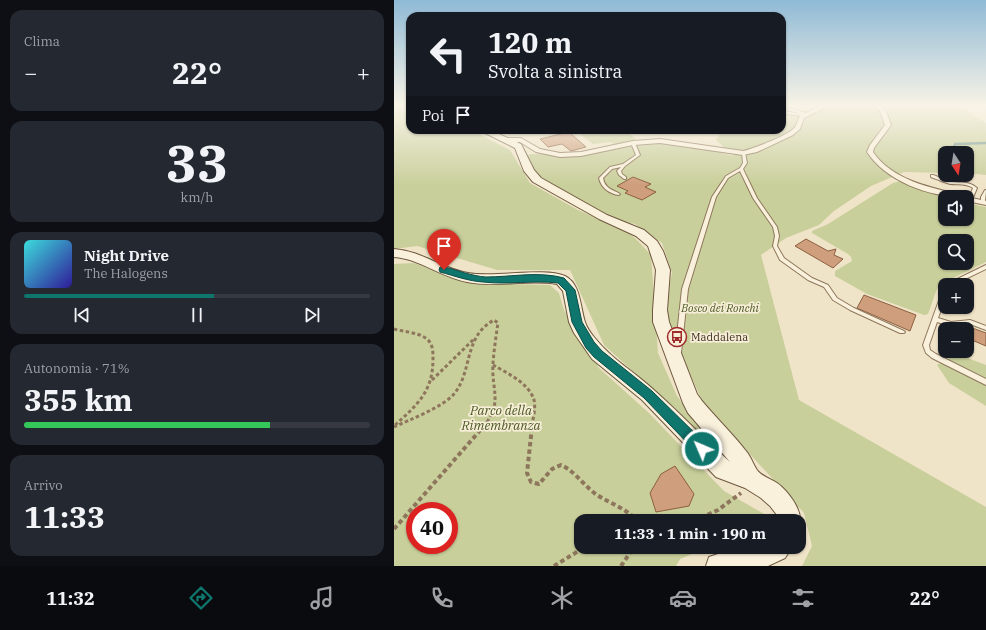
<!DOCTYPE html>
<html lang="it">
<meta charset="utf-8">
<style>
:root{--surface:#171b24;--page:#242831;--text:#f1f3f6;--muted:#9ea1a6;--line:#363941;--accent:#0f766e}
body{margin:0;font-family:"IBM Plex Serif",serif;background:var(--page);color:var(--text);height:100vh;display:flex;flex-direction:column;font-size:15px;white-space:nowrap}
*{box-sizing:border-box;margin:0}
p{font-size:13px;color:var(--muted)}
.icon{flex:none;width:22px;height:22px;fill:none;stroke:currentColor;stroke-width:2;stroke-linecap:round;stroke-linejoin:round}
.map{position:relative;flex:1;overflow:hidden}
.sheet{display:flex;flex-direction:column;gap:10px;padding:10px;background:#0d0f14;width:394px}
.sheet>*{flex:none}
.banner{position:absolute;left:12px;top:12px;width:380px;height:122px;border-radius:12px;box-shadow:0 1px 3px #0004;background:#171b24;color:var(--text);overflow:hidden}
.needle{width:26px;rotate:168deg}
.tools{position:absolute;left:544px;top:146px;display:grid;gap:8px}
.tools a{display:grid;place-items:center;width:36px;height:36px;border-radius:8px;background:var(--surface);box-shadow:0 1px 3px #0004;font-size:20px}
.speed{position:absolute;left:12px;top:502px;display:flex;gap:8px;font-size:20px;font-weight:700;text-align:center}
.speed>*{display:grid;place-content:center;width:52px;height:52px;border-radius:50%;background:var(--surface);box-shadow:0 1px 3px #0004;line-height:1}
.speed .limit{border:6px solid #d22;background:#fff;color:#111}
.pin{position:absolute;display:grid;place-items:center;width:34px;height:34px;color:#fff;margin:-41px -17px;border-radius:50% 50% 50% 0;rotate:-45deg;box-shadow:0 0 4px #0007}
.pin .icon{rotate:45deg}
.me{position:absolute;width:44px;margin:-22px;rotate:315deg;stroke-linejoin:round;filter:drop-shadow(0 0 3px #0008)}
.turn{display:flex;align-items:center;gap:14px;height:84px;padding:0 16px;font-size:18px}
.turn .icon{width:52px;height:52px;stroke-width:2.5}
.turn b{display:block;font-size:28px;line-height:34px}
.then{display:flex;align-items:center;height:38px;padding:0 16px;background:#0003;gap:8px;font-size:15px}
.big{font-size:30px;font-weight:700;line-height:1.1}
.sheet .tile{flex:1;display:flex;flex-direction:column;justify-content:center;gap:6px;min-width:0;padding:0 14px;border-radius:12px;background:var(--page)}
.sheet .dial{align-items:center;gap:0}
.dial b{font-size:52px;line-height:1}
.song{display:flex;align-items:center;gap:12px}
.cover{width:48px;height:48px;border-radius:6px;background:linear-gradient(135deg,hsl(180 70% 55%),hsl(250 70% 35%))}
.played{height:4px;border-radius:2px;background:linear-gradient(90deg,var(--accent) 55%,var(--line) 55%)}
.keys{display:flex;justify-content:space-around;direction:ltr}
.heat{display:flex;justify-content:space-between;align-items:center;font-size:22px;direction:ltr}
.charge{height:6px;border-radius:3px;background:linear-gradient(90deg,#34c759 71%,var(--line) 0)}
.trip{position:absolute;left:180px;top:514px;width:232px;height:40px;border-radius:12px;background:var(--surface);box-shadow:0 1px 3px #0004;font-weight:700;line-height:40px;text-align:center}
.dock{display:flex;height:64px;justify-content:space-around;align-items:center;background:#090b0e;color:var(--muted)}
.dock .icon{width:28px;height:28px}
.dock .active{color:var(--accent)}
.dock b{font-size:18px;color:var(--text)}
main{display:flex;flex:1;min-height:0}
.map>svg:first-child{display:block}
</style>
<main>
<section class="sheet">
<div class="tile"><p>Clima</p>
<div class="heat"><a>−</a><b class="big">22°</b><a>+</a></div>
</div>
<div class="tile dial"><b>33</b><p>km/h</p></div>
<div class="tile">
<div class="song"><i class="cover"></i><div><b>Night Drive</b><p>The Halogens</p></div></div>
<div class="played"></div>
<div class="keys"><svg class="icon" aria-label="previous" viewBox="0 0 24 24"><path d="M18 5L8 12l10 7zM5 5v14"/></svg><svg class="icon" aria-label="pause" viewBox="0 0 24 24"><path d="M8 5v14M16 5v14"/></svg><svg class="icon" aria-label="next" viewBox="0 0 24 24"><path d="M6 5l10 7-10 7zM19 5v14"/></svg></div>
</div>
<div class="tile"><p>Autonomia · 71%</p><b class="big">355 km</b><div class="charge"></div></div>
<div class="tile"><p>Arrivo</p><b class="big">11:33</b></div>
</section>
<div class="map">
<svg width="592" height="566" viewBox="0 0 592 566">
<rect width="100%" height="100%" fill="#f0e4c8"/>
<path fill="#e6deb5" d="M 388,105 L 437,105 L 411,115 L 388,108 Z"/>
<g fill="#c9cf9b" fill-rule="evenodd">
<path d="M 0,105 L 16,105 L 16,130 L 77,130 L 116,150 L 136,183 L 184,210 L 234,232 L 243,240 L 257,255 L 264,353 L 283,396 L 325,450 L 210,345 L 176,270 L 103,270 L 23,246 L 0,249 Z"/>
<path d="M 437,105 L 568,105 L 575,113 L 592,123 L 592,175 L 573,173 L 573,153 L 551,153 L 551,173 L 510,172 L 477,186 L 440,211 L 425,225 L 392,238 L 367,255 L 405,400 L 592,507 L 592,566 L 408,566 L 418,546 L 410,513 L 309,403 L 275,327 L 273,296 L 278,273 L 268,243 L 241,224 L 231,222 L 201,209 L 145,176 L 136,165 L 134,155 L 138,154 C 150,153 162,157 174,157 C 200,155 224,146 249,144 C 279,141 311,149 340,156 L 322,140 L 328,130 L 388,130 L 388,109 L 405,113 L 407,116 Z"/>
<path d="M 180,130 L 231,130 L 242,139 L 239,142 L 222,145 L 216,142 L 199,144 Z"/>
<path d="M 506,181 L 512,181 L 553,197 L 551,197 L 551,219 L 573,219 L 573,203 L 592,207 L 592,262 L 551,282 L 543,289 L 534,314 L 530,315 L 473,294 L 441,276 L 441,271 L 458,261 L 457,257 L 454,254 L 418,233 L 418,231 L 434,224 L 499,183 ZM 551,241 L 573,241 L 573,263 L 551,263 Z"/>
<path d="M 20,263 L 72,283 L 156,285 L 165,293 L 170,310 L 205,368 L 255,413 L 330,491 L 379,519 L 375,521 L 187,521 L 187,547 L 315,547 L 286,559 L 282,566 L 0,566 L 0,264 ZM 21,511 L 55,511 L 55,545 L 21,545 Z"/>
<path d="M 563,354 L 592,365 L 592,406 L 555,383 L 543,365 Z"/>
</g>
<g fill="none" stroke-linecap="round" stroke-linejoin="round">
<path stroke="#6f938a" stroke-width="2.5" d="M 562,151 L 560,148 L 561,144 L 592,143"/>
</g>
<g fill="#cf9f7d" stroke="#8d5f41">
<path d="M 175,132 L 192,147 L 177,151 L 168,144 L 154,147 L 146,139 Z"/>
<path d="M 239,177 L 257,184 L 251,187 L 262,192 L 248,200 L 231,193 L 234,191 L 223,186 Z"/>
<path d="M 412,239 L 434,251 L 442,249 L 440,255 L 449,259 L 439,268 L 401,246 Z"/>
<path d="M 470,295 L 522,315 L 516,331 L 463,308 Z"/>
<path d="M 573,326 L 592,333 L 592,346 L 573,338 Z"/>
<path d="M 281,466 L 300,494 L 295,506 L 262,512 L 256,493 L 267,474 Z"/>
</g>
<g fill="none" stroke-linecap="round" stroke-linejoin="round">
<defs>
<g id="lane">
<path d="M 388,106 L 412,113 L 412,114 L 410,115 L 388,108 Z"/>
<path d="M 388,111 L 408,114 L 409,115 L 408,116 L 388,113 Z"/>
<path d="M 238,142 L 241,143 L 246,155 L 231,166 L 227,171 L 228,174 L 232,177 L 232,179 L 230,179 L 225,175 L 223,171 L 227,167 L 218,169 L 209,178 C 211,189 218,189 226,194 L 225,195 C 216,194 207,188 205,178 L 216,167 L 229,164 L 242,155 L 237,143 Z"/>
<path d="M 348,152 L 351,153 L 353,163 L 349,169 L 363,198 L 383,227 L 385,236 L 383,246 L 390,258 L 418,278 L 434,285 L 443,298 L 460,308 L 510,331 L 511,332 L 510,333 L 506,333 L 456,310 L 439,300 L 430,287 L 414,280 L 386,260 L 379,246 L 381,236 L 379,227 L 359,198 L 346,171 L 334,178 L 322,197 L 294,289 L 287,353 L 286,355 L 282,355 L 281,353 L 288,289 L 318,197 L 332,176 L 346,168 L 349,163 Z"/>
<path d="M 537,175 L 539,175 C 545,177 552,181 558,182 C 567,183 575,181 583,188 L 578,200 L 576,201 L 574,200 L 579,188 C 572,183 564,185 556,184 C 549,182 543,179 537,177 Z"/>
<path d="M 591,190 L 592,190 C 592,194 591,198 591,203 L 589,204 L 587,203 L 587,197 Z"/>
<path d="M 592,265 L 592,269 L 559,285 L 552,285 L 553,284 Z"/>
<path d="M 551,290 L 551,299 L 544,318 L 557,322 L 576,320 L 592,326 L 592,330 L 576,324 L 557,326 L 543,322 L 535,345 L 536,350 L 542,354 L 592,379 L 592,385 L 538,358 L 532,353 L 529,345 L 548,292 Z"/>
</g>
<g id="street">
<path d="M 428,105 L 436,105 L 410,118 L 406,129 L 399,135 L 363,152 L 349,155 L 266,143 L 239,145 L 187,156 L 166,157 L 142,152 L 126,142 L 111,142 L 108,140 L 111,138 L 127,138 L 146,149 L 166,153 L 187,152 L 239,141 L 266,139 L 349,151 C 358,149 396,135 401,127 C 403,124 404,119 406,116 Z"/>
<path d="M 478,105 C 492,105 493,114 497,125 L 480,148 L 479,152 C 498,180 537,188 568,195 L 569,197 C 535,197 492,181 473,152 L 476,145 L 491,125 L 486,111 Z"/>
<path d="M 572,197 L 573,197 L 592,201 L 592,205 L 573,201 L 573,197 Z"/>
</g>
<g id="secondary">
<path d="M 85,130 L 96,130 L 127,144 L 140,170 L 147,178 L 213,215 L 250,230 L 263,241 L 269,251 L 276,270 L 273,310 L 275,322 L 303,394 L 308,401 C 322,418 339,434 352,451 C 357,457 359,464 363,470 C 367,476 377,479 383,483 C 393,490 410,511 405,524 L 405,521 L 384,521 L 383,515 L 376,506 L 367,498 L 351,488 L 322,477 L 248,400 L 198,359 L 180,333 L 175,322 L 169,291 L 163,284 C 133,279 102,288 73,282 C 47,277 26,259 0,257 L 0,249 C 28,251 48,269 74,273 C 101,278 149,267 171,276 C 187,284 186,307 191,322 C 193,328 196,332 200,337 C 217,359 241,372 261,391 C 287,414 310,439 336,462 L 294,413 L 289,403 L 259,322 L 259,310 L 262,270 L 254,246 L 242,236 L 205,219 L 139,182 L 130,171 L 121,148 Z"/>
<path d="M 362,547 L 398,547 L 391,558 L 374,566 L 312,566 L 315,557 L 324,554 Z"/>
</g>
</defs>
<use href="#lane" stroke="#8d765c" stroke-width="2"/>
<use href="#street" stroke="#8d765c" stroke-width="2"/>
<use href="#secondary" stroke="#6f573f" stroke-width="2"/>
<g stroke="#8d765c" stroke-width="3" stroke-dasharray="3.5 2.5" stroke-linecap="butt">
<path d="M 0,329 C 10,332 24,332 33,339 C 39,344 39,352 39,359 C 39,392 23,405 0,426"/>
<path d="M 99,365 C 113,373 135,383 140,400 C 142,408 139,420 137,428"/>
<path d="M 38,380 L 81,338"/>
<path d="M 0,427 C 15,420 49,407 60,394 C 79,371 69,337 100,320 L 104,323 C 102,336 100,350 99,363 C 97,390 110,404 88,428"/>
</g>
<g stroke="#8d765c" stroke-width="4" stroke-dasharray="4.5 3" stroke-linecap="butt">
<path d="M 138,427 L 133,473 L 137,482 L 145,484 L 158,469 L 167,465 C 182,472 190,486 203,495 C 217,504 232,508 243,521"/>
<path d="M 300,521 L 324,510 L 347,493"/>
<path d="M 0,529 L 89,427"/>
<path d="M 160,566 L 191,547"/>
<path d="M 227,566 L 240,547"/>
</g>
<use href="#lane" fill="#faf1dc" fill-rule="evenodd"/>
<use href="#street" fill="#faf1dc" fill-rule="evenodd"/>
<use href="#secondary" fill="#faf1dc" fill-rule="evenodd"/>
</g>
<linearGradient id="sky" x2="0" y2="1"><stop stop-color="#8fbad6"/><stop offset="0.57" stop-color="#f8f3e6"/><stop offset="1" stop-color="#f8f3e6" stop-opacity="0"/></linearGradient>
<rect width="592" height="185" fill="url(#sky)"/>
<path fill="#0f766e" stroke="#0a4d48" d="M 46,267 L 50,267 C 64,270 77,276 92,277 C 117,277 145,271 170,278 L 181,290 L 188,322 L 200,342 L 208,351 L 258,391 L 312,444 L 314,449 L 312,453 L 308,455 L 303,453 L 250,398 L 200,357 L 192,348 L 178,322 L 172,291 L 164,283 C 139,280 114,285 89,282 C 74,281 61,276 46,272 L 45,270 Z"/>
<defs>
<symbol id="bus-ring" viewBox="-11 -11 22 22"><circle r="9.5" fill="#f7eed8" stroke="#9e2a2b" stroke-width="1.5"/><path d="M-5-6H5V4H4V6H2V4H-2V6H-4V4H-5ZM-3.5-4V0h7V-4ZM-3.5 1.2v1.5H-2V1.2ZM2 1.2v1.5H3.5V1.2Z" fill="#9e2a2b"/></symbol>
</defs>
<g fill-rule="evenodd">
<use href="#bus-ring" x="272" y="326" width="22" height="22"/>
</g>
<g text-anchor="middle" stroke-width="3.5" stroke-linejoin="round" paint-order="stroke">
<g font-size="11" font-style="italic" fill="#4d5a26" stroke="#f7eed8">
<text x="326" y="312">Bosco dei Ronchi</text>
</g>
<g font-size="11" fill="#3d2e20" stroke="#f7eed8" text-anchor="start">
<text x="297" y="341">Maddalena</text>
</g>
<g font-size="13" font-style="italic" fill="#4d5a26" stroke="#f7eed8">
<text x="107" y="415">Parco della<tspan x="107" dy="15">Rimembranza</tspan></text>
</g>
</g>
</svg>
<div class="tools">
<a><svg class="needle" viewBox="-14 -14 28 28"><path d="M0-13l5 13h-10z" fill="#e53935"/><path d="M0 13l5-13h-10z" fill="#9ea1a6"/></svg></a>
<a><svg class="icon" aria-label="sound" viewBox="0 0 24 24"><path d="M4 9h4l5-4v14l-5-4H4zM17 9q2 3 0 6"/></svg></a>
<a><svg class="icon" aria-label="search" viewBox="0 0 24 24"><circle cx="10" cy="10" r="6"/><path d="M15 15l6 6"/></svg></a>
<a>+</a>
<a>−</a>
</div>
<div class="speed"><div class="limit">40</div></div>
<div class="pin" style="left:50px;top:270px;background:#d93025"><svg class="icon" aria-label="arrive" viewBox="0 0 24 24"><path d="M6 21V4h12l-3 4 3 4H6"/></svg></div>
<svg class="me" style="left:308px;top:449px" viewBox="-20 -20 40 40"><circle r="17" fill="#0f766e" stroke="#fff" stroke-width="3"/><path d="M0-11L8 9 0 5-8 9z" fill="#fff"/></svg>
<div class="trip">11:33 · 1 min · 190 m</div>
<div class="banner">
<div class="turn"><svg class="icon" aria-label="left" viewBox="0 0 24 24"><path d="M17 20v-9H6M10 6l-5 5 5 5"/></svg><div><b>120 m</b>Svolta a sinistra</div></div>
<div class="then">Poi<svg class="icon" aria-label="arrive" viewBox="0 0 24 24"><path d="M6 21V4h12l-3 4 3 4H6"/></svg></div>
</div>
</div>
</main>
<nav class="dock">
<b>11:32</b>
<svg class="icon active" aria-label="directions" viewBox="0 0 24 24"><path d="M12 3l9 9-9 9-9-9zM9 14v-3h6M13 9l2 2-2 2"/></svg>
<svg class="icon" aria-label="music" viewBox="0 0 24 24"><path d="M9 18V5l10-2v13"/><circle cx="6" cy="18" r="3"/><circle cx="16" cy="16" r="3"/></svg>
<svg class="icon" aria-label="phone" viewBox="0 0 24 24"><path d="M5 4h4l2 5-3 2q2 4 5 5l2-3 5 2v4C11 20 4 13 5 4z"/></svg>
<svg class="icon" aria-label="climate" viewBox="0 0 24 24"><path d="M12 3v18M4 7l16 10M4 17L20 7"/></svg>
<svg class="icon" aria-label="car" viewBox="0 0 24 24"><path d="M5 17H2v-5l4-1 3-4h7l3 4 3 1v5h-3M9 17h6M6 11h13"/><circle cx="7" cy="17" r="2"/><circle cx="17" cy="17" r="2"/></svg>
<svg class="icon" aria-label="filters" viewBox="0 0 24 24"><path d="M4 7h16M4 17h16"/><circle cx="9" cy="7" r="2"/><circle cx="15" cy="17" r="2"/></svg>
<b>22°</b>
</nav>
